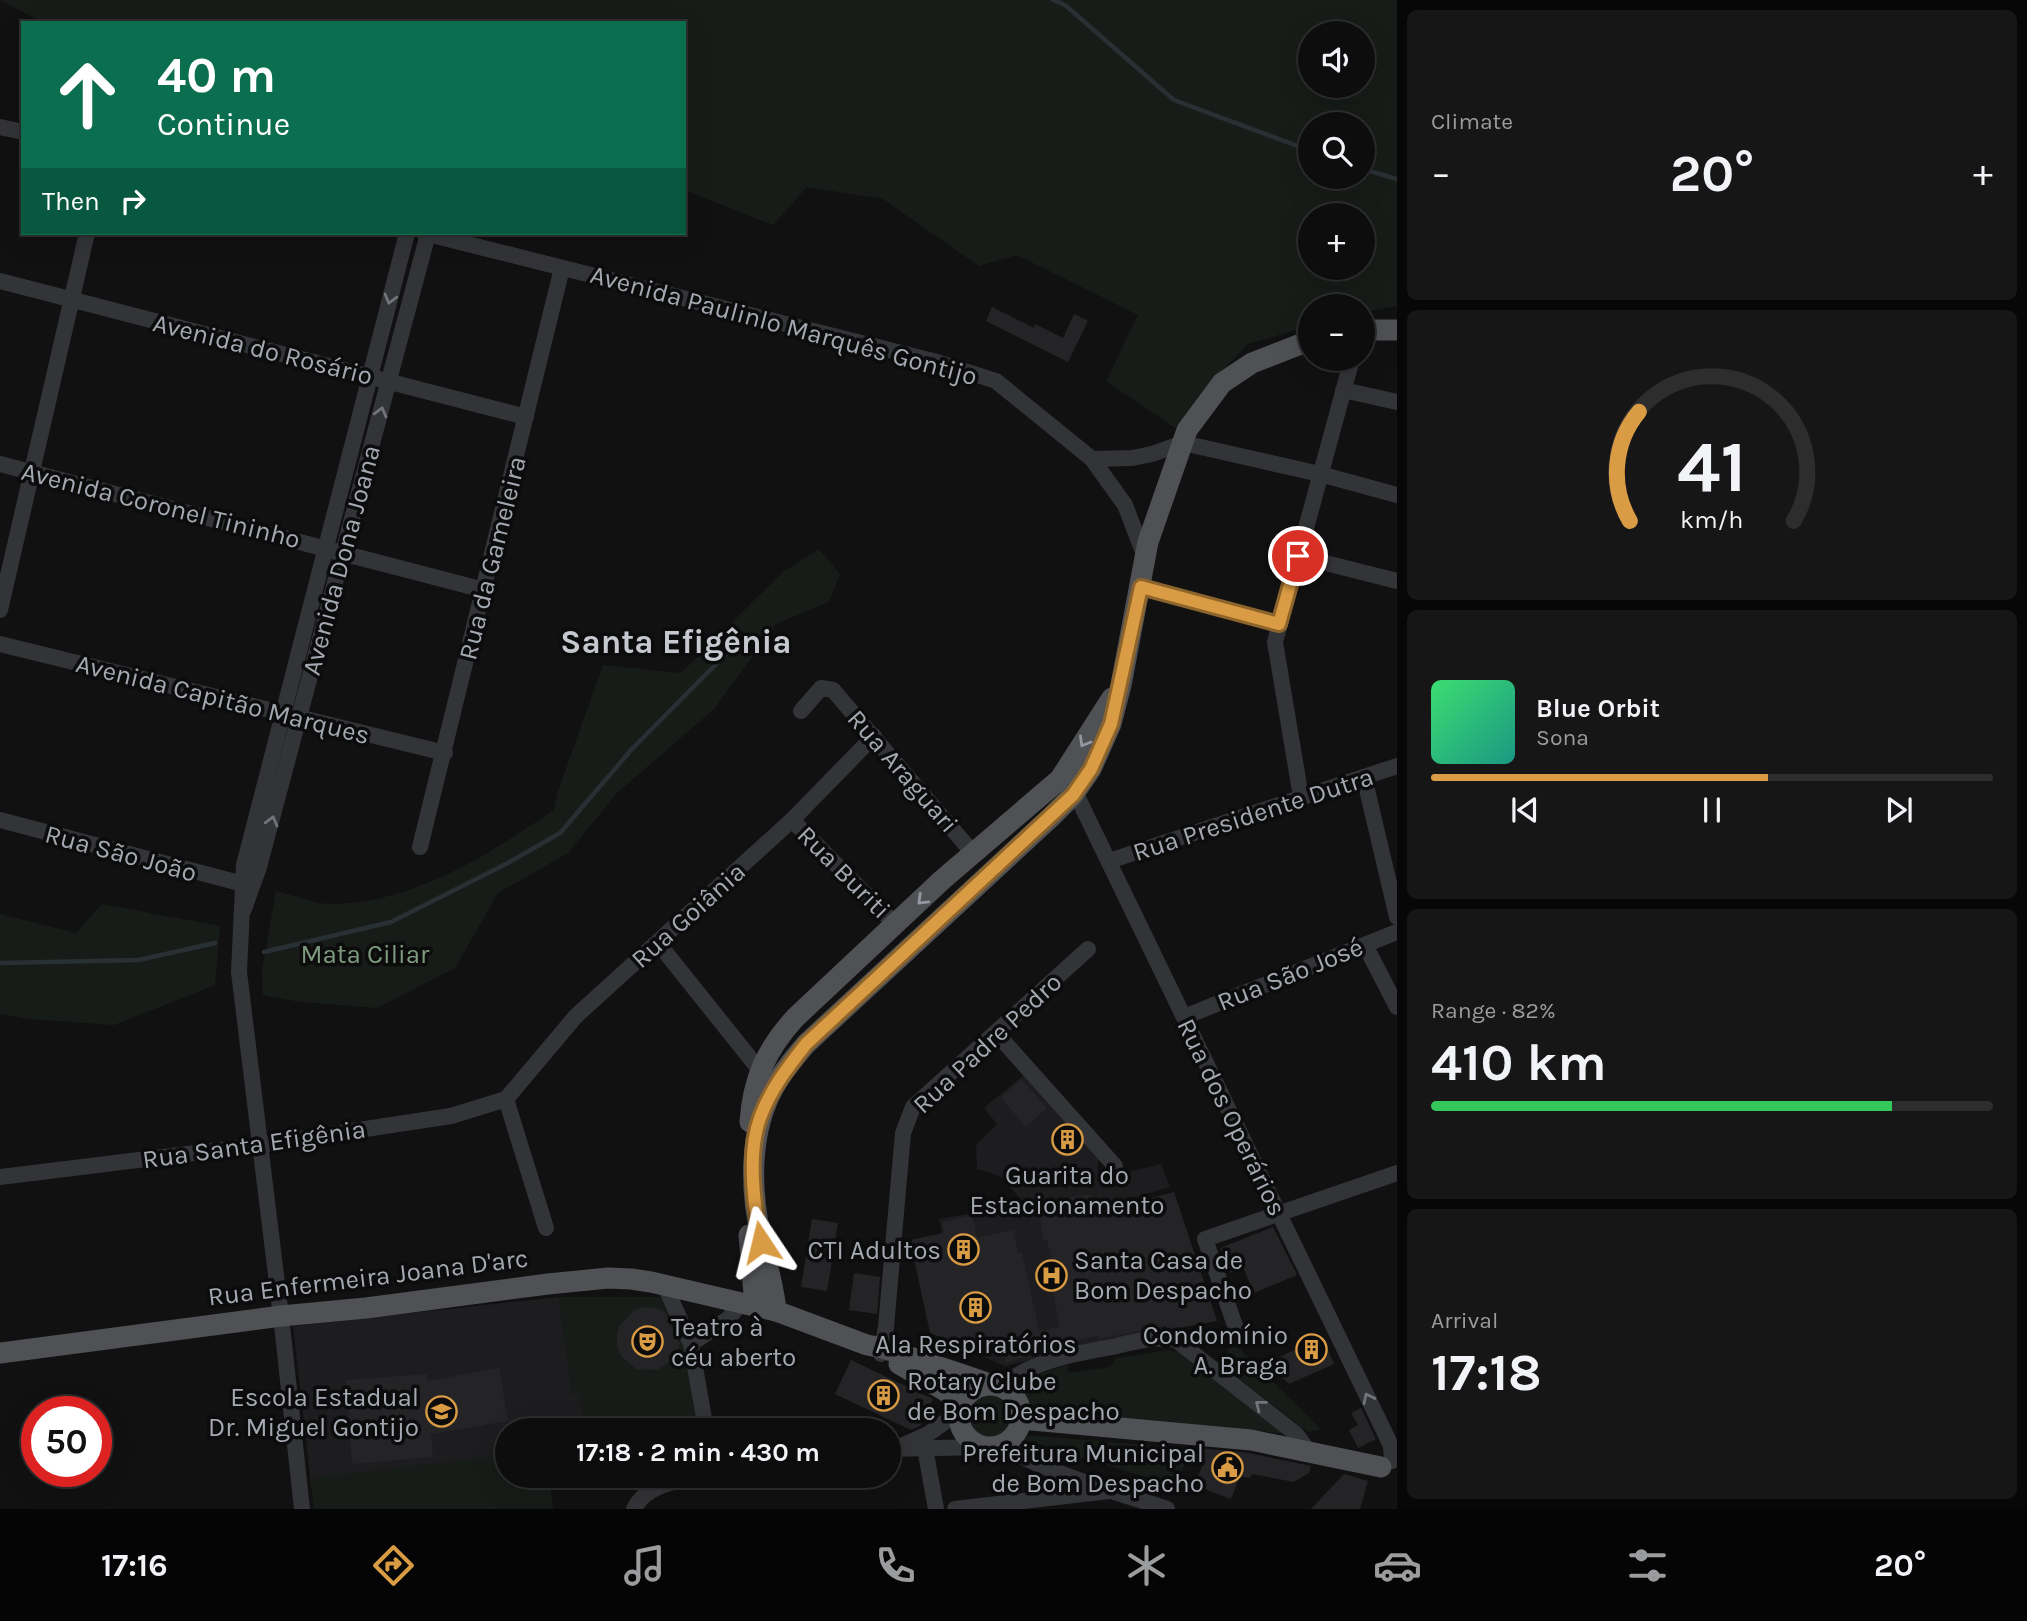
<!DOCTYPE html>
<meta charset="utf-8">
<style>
:root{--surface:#0d0d0e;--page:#161617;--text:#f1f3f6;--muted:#9a9c9e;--line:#2d2d2e;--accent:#d99b43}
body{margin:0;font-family:Karla,sans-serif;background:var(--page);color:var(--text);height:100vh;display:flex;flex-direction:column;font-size:26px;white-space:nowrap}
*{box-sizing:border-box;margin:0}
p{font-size:23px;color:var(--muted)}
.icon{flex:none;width:38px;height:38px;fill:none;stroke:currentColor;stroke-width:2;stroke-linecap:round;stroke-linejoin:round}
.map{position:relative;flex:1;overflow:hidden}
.side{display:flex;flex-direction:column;gap:10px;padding:10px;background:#070708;width:630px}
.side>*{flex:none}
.banner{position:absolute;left:21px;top:21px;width:665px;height:214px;border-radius:0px;box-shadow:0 7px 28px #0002,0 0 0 2px var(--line);background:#0b6e4f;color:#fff;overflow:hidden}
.tools{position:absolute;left:1298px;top:21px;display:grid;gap:14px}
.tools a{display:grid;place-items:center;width:77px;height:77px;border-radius:50%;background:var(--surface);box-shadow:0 7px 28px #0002,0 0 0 2px var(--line);font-size:35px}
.speed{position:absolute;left:21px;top:1396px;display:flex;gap:14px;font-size:35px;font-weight:700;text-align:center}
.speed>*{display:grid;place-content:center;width:91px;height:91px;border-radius:50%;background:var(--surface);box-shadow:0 7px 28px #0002,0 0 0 2px var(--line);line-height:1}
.speed .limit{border:10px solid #d22;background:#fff;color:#111}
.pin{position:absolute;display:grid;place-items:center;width:60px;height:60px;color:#fff;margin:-30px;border:4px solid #fff;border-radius:50%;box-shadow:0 2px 7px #0007}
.me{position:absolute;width:77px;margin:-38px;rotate:350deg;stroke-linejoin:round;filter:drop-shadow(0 0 5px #0008)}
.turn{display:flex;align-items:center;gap:24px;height:147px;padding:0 21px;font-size:32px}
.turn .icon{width:91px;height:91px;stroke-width:2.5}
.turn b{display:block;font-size:49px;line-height:60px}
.then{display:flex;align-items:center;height:66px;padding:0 21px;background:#0003;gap:14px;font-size:26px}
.big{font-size:52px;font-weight:700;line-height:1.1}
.side .tile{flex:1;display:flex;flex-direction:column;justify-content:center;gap:10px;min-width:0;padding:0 24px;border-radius:10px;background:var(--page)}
.side .dial{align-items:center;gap:0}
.dial svg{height:182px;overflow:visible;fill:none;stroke:var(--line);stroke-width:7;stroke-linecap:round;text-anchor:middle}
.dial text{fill:var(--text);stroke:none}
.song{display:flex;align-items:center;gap:21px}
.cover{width:84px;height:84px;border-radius:10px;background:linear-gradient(135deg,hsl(140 70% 55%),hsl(170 70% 35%))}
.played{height:7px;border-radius:4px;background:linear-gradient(90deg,var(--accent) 60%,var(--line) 60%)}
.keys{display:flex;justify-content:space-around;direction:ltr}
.heat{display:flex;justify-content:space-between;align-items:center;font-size:38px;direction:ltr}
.charge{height:10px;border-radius:5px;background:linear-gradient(90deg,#34c759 82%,var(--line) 0)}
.trip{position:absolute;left:495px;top:1418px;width:406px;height:70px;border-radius:35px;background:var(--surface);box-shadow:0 7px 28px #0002,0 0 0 2px var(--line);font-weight:700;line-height:70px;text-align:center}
.menu{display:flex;height:112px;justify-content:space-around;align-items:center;background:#050506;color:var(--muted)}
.menu .icon{width:49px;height:49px}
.menu .active{color:var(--accent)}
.menu b{font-size:32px;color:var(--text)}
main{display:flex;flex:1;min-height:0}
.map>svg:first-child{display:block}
</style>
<main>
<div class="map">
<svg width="1397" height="1509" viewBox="0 0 1397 1509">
<rect width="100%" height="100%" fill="#111112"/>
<g fill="#1d1d1f">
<path d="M 1025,1074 L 1099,1159 L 1097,1167 L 1101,1179 L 1161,1164 L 1170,1187 L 1132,1198 L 1164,1331 L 1005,1366 L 968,1350 L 939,1219 L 1025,1204 L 1000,1176 L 977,1169 L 976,1145 L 997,1124 L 984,1108 Z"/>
<path d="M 559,1297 L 572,1394 L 579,1393 L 585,1430 L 508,1430 L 508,1475 L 549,1475 L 553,1509 L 314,1509 L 293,1326 Z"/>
</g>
<g fill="#181c18" fill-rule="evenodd">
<path d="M 0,0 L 1397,0 L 1397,306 L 1363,312 L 1363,306 L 1311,306 L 1311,326 L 1248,344 L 1212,381 L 1175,428 L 1106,381 L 1138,315 L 1017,255 L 979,266 L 883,199 L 807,187 L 773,225 L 684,190 L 684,23 L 43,23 ZM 1311,33 L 1363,33 L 1363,86 L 1311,86 ZM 1311,124 L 1363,124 L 1363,177 L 1311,177 ZM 1311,215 L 1363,215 L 1363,268 L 1311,268 Z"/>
<path d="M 819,549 L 840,574 L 829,602 L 776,624 L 714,709 L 617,793 L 568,853 L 498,893 L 455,968 L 377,1008 L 300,1002 L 263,995 L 262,971 L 276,891 C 294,895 316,905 334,904 C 418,901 487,855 554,810 L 557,794 L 603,665 L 681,673 L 783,572 Z"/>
<path d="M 102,904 L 220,926 L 215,985 L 114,1025 L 29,1019 L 0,1014 L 0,914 L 76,933 Z"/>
<path d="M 559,1297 L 664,1297 L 681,1326 L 697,1430 L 585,1430 L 579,1393 L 572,1394 Z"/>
<path d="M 1231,1340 L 1321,1429 L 1308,1432 L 1223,1366 Z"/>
<path d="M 1169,1350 L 1180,1352 L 1290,1434 L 1135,1420 L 1032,1414 L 1028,1409 L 1021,1384 L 1028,1378 L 1067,1365 L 1069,1373 L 1111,1367 L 1116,1358 Z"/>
<circle cx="990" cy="1415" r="27"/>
<path d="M 1027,1435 L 1193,1449 L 1174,1486 L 1025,1440 Z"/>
<path d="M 507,1455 L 508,1475 L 549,1475 L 553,1509 L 314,1509 L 310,1478 Z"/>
</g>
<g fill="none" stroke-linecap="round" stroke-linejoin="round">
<g stroke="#293034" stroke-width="4.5">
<path d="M 1053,0 L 1065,5 L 1174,100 L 1311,151"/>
<path d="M 1363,169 L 1397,179"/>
<path d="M 264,952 L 391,922 L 506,864 L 560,833 L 632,749 L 730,650"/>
<path d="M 0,963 L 139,960 L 215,943"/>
</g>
</g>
<g fill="#242426">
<path d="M 992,307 L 1034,328 L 1035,324 L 1063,338 L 1074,314 L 1088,321 L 1068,362 L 986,321 Z"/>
<path d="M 1021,1079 L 1047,1108 L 1026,1127 L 1001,1098 Z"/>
<path d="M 1066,1127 L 1079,1141 L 1068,1152 L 1055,1137 Z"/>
<path d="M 1174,1192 L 1217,1321 L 1174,1329 L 1166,1328 L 1166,1326 L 1098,1339 L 1098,1336 L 1071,1341 L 1072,1344 L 1006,1363 L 1002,1343 L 972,1349 L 930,1333 L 910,1240 L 944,1233 L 942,1222 L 972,1215 L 977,1238 L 1013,1230 L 1018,1254 L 1022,1253 L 1039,1331 L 1060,1327 L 1053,1292 L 1060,1291 L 1047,1240 L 1044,1241 L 1037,1204 L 1091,1194 L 1093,1209 L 1097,1207 L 1098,1214 L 1138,1204 L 1137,1202 Z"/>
<path d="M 812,1219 L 838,1223 L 827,1291 L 801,1287 Z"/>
<path d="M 1273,1227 L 1297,1275 L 1254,1293 L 1243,1267 L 1230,1273 L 1220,1248 Z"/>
<path d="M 854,1273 L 880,1277 L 877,1314 L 849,1310 Z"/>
<path d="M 644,1307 L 655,1308 L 665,1312 L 680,1344 L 674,1358 L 657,1370 L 636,1369 L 621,1356 L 617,1346 L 617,1335 L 620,1325 L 635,1310 Z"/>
<path d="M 1322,1337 L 1334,1364 L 1289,1384 L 1267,1363 Z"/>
<path d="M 851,1360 L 933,1399 L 920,1426 L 911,1430 L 835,1394 Z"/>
<path d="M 499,1368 L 508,1421 L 431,1434 L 433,1457 L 352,1464 L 346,1380 L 427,1374 L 427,1381 Z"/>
<path d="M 1361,1408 L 1376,1439 L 1358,1448 L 1349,1430 L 1358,1425 L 1351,1413 Z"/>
<path d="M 1198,1448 L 1249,1453 L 1311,1466 L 1309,1473 L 1294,1482 L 1252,1474 L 1250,1478 L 1240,1476 L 1231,1499 L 1194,1485 L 1205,1460 L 1195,1456 Z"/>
<path d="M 1344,1474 L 1368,1481 L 1360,1509 L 1311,1509 Z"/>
</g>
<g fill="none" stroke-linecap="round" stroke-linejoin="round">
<g stroke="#333437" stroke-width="16">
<path d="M 0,127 L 23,132"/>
<path d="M 424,233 L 937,362 L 996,381 L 1092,459 L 1125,505 L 1145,557"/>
<path d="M 0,281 L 526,417"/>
<path d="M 1343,390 L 1397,402"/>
<path d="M 1092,459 L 1132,458 L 1152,454 L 1183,443 L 1320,474 L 1397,495"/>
<path d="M 0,464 L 484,590"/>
<path d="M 1298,556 L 1397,581"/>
<path d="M 1141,587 L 1279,624"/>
<path d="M 0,610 L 87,233"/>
<path d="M 0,644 L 445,753"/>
<path d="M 801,711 L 821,688 L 833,690 L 973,853"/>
<path d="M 1364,777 L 1397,917"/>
<path d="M 1068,786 L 1075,792 L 1384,1431 L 1391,1446 L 1392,1461"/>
<path d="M 1301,797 L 1275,642 L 1352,359"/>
<path d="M 0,820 L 251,886"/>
<path d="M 792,820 L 896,925"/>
<path d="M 420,847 L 562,268"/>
<path d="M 1109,861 L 1397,766"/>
<path d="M 244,909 L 259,867 L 428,234"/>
<path d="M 658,943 L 766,1078"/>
<path d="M 1365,945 L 1397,1007"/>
<path d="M 1184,1017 L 1397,932"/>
<path d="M 996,1033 L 1115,1166"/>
<path d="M 506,1099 L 576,1016 L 792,820 L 874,736"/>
<path d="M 506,1099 L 546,1228"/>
<path d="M 0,1177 L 260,1145 L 451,1116 L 506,1099"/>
<path d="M 665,1286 L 691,1344 L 706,1430"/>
<path d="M 1239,1337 L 1205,1239 L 1397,1173"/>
<path d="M 691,1344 L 729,1318 L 741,1303"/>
<path d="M 881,1354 L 886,1327 L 903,1133 L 913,1107 L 1088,949"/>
<path d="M 1001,1386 C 1033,1361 1073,1354 1112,1347 C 1133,1342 1155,1336 1176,1340 L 1296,1434 L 1309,1452"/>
<path d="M 1004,1444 C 1025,1467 1133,1497 1167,1509"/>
<path d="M 901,1446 L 928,1434 L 959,1412"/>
<path d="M 925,1448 L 936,1509"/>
<path d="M 889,1449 L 984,1447"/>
<path d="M 302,1509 L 281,1316 L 239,972 L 244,865 L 407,233"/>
<path d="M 634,1509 C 646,1483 683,1480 708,1475"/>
<path d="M 955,1509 L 1109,1491"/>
</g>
<g stroke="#4f5155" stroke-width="21">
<path d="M 1363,330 L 1397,330"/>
<path d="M 750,1122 C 753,1079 766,1050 795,1018 L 942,880 L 1060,779 L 1112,698"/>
<path d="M 749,1235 L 755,1306"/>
<path d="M 776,1311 C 774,1286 766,1263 761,1238 C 750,1188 749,1132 774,1087 C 783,1071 795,1057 806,1044 L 1051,817 L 1073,795 L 1091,769 L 1111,724 L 1121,685 L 1148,542 L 1187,430 L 1222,383 L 1252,363 L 1311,340"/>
<path d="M 0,1353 L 281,1316 L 366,1308 L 548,1284 L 608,1278 L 631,1279 L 651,1282 L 776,1311 L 867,1345 L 883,1348 L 990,1384"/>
<path d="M 899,1364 L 947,1392 L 960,1408"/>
<circle cx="990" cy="1416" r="31"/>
<path d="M 1021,1419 L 1251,1440 L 1381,1467"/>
</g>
</g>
<defs><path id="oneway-chevron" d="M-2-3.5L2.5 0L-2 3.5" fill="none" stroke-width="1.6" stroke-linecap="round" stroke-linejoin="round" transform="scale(1.75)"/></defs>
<g stroke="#71747a">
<use href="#oneway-chevron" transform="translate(390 299) rotate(105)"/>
<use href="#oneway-chevron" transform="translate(381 412) rotate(-75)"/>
<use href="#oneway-chevron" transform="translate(272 821) rotate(-75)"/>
<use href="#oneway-chevron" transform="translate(1368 1398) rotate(-116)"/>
<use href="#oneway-chevron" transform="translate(1260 1405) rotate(-142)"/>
</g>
<g stroke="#93979f">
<use href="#oneway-chevron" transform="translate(1084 742) rotate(120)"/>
<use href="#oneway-chevron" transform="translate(922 900) rotate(136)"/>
</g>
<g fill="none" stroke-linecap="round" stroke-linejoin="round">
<defs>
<path id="route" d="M 761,1242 C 754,1206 747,1153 760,1118 C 770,1090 788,1067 806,1044 L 1073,795 L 1091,769 L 1111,724 L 1141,587 L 1279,624 L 1298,556"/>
</defs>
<use href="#route" stroke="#8d652c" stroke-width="18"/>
<use href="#route" stroke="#d99b43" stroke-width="12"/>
</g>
<defs>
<symbol id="building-ring" viewBox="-11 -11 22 22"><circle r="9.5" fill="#0c0c0d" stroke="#d99b43" stroke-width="1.5"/><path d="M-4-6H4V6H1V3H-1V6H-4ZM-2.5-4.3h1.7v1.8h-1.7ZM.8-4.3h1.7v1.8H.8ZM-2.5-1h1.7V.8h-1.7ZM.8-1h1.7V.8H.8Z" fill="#d99b43"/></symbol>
<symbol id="hospital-ring" viewBox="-11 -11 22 22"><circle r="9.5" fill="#0c0c0d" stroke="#d99b43" stroke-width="1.5"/><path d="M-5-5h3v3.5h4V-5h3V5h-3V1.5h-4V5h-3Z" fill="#d99b43"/></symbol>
<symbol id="theatre-ring" viewBox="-11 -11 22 22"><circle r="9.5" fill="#0c0c0d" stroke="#d99b43" stroke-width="1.5"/><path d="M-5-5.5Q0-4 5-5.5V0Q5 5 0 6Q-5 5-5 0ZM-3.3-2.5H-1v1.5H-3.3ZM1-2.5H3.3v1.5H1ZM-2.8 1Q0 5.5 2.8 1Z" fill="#d99b43"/></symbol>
<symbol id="school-ring" viewBox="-11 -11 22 22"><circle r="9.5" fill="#0c0c0d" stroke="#d99b43" stroke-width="1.5"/><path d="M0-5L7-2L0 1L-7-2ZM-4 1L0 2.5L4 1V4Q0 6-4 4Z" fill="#d99b43"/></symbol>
<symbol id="civic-ring" viewBox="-11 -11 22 22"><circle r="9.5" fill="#0c0c0d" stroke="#d99b43" stroke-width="1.5"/><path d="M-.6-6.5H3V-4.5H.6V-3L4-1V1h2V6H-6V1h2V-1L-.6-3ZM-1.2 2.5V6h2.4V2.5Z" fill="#d99b43"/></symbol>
</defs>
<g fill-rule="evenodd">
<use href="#building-ring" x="1050" y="1122" width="35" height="35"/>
<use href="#building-ring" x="946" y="1232" width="35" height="35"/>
<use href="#hospital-ring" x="1034" y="1258" width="35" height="35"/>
<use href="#building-ring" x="958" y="1290" width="35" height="35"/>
<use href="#theatre-ring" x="630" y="1324" width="35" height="35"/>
<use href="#building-ring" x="1294" y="1332" width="35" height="35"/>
<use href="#building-ring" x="866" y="1378" width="35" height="35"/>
<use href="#school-ring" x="424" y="1394" width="35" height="35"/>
<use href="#civic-ring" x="1210" y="1450" width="35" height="35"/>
</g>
<g text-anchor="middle" stroke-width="7" stroke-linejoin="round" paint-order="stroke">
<g font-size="26" fill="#a4a9b1" stroke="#0c0c0d">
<text transform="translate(784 325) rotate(15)" y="9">Avenida Paulinlo Marquês Gontijo</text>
<text transform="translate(263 349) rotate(14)" y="9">Avenida do Rosário</text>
<text transform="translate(161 505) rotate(14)" y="9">Avenida Coronel Tininho</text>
<text transform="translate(492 558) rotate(-76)" y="9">Rua da Gameleira</text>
<text transform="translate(341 560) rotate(-75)" y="9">Avenida Dona Joana</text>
<text transform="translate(223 699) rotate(14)" y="9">Avenida Capitão Marques</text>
<text transform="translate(903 771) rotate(49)" y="9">Rua Araguari</text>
<text transform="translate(1253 814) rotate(-18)" y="9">Rua Presidente Dutra</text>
<text transform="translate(121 853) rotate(15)" y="9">Rua São João</text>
<text transform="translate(844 872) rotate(45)" y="9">Rua Buriti</text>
<text transform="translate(688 915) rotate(-42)" y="9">Rua Goiânia</text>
<text transform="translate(1290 974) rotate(-22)" y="9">Rua São José</text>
<text transform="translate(987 1043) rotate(-43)" y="9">Rua Padre Pedro</text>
<text transform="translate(1232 1117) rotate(64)" y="9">Rua dos Operários</text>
<text transform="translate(254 1144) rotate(-8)" y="9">Rua Santa Efigênia</text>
<text transform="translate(368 1277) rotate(-7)" y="9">Rua Enfermeira Joana D'arc</text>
</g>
<g font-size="26" fill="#7e9a7e" stroke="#0c0c0d">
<text x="365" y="963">Mata Ciliar</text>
</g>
<g font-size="26" fill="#a4a9b1" stroke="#0c0c0d" text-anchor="end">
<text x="1067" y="1184" text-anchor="middle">Guarita do<tspan x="1067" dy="30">Estacionamento</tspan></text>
<text x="941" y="1259">CTI Adultos</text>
<text x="1074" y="1269" text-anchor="start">Santa Casa de<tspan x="1074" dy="30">Bom Despacho</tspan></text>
<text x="671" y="1336" text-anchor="start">Teatro à<tspan x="671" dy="30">céu aberto</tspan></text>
<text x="1288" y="1344">Condomínio<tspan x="1288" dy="30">A. Braga</tspan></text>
<text x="976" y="1353" text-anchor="middle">Ala Respiratórios</text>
<text x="907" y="1390" text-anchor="start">Rotary Clube<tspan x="907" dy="30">de Bom Despacho</tspan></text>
<text x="419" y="1406">Escola Estadual<tspan x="419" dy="30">Dr. Miguel Gontijo</tspan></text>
<text x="1204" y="1462">Prefeitura Municipal<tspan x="1204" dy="30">de Bom Despacho</tspan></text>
</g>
<g font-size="33" font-weight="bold" fill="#c5c8ce" stroke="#0c0c0d">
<text x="676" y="653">Santa Efigênia</text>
</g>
</g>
</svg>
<div class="tools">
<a><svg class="icon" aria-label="sound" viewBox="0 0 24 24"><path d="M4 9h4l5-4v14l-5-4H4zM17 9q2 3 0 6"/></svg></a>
<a><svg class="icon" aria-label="search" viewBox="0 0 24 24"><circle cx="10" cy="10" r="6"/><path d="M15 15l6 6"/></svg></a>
<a>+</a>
<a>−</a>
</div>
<div class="speed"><div class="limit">50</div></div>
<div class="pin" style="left:1298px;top:556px;background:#d93025"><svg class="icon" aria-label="arrive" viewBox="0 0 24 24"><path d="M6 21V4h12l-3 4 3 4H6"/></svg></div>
<svg class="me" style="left:761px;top:1242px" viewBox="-20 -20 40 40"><path d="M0-17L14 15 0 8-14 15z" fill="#d99b43" stroke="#fff" stroke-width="4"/></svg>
<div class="trip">17:18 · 2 min · 430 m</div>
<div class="banner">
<div class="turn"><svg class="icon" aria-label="ahead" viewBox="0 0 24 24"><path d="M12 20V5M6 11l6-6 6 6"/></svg><div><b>40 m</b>Continue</div></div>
<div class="then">Then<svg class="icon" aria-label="right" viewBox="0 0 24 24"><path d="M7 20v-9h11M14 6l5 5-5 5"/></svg></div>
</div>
</div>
<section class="side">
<div class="tile"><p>Climate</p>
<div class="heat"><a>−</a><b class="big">20°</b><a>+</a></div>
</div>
<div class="tile dial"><svg viewBox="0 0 100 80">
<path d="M14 69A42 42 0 1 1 86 69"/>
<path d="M14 69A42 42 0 0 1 18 21" stroke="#d99b43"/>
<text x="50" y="56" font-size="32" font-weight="700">41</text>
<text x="50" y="72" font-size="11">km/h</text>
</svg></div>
<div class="tile">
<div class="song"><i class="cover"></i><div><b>Blue Orbit</b><p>Sona</p></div></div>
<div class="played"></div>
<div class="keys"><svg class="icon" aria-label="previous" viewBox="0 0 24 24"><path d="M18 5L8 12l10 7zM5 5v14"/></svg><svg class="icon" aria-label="pause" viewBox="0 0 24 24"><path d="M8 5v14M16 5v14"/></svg><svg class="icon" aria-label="next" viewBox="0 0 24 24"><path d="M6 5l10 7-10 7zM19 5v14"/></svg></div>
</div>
<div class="tile"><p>Range · 82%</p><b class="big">410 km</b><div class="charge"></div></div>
<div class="tile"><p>Arrival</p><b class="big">17:18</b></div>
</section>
</main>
<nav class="menu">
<b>17:16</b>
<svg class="icon active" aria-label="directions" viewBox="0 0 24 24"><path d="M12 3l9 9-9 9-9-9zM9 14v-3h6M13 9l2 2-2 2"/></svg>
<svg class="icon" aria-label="music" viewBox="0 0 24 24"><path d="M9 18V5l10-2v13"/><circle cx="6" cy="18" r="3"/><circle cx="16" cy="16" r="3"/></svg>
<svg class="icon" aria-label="phone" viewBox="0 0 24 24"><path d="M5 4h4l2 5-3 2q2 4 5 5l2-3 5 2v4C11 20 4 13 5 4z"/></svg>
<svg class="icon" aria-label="climate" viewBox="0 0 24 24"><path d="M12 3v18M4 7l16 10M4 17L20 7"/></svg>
<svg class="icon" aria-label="car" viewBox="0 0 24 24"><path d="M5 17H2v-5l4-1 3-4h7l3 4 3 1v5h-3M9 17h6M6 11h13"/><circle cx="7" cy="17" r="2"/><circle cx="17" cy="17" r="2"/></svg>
<svg class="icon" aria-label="filters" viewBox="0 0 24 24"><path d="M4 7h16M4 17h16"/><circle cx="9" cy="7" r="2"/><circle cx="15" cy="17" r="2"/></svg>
<b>20°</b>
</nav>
